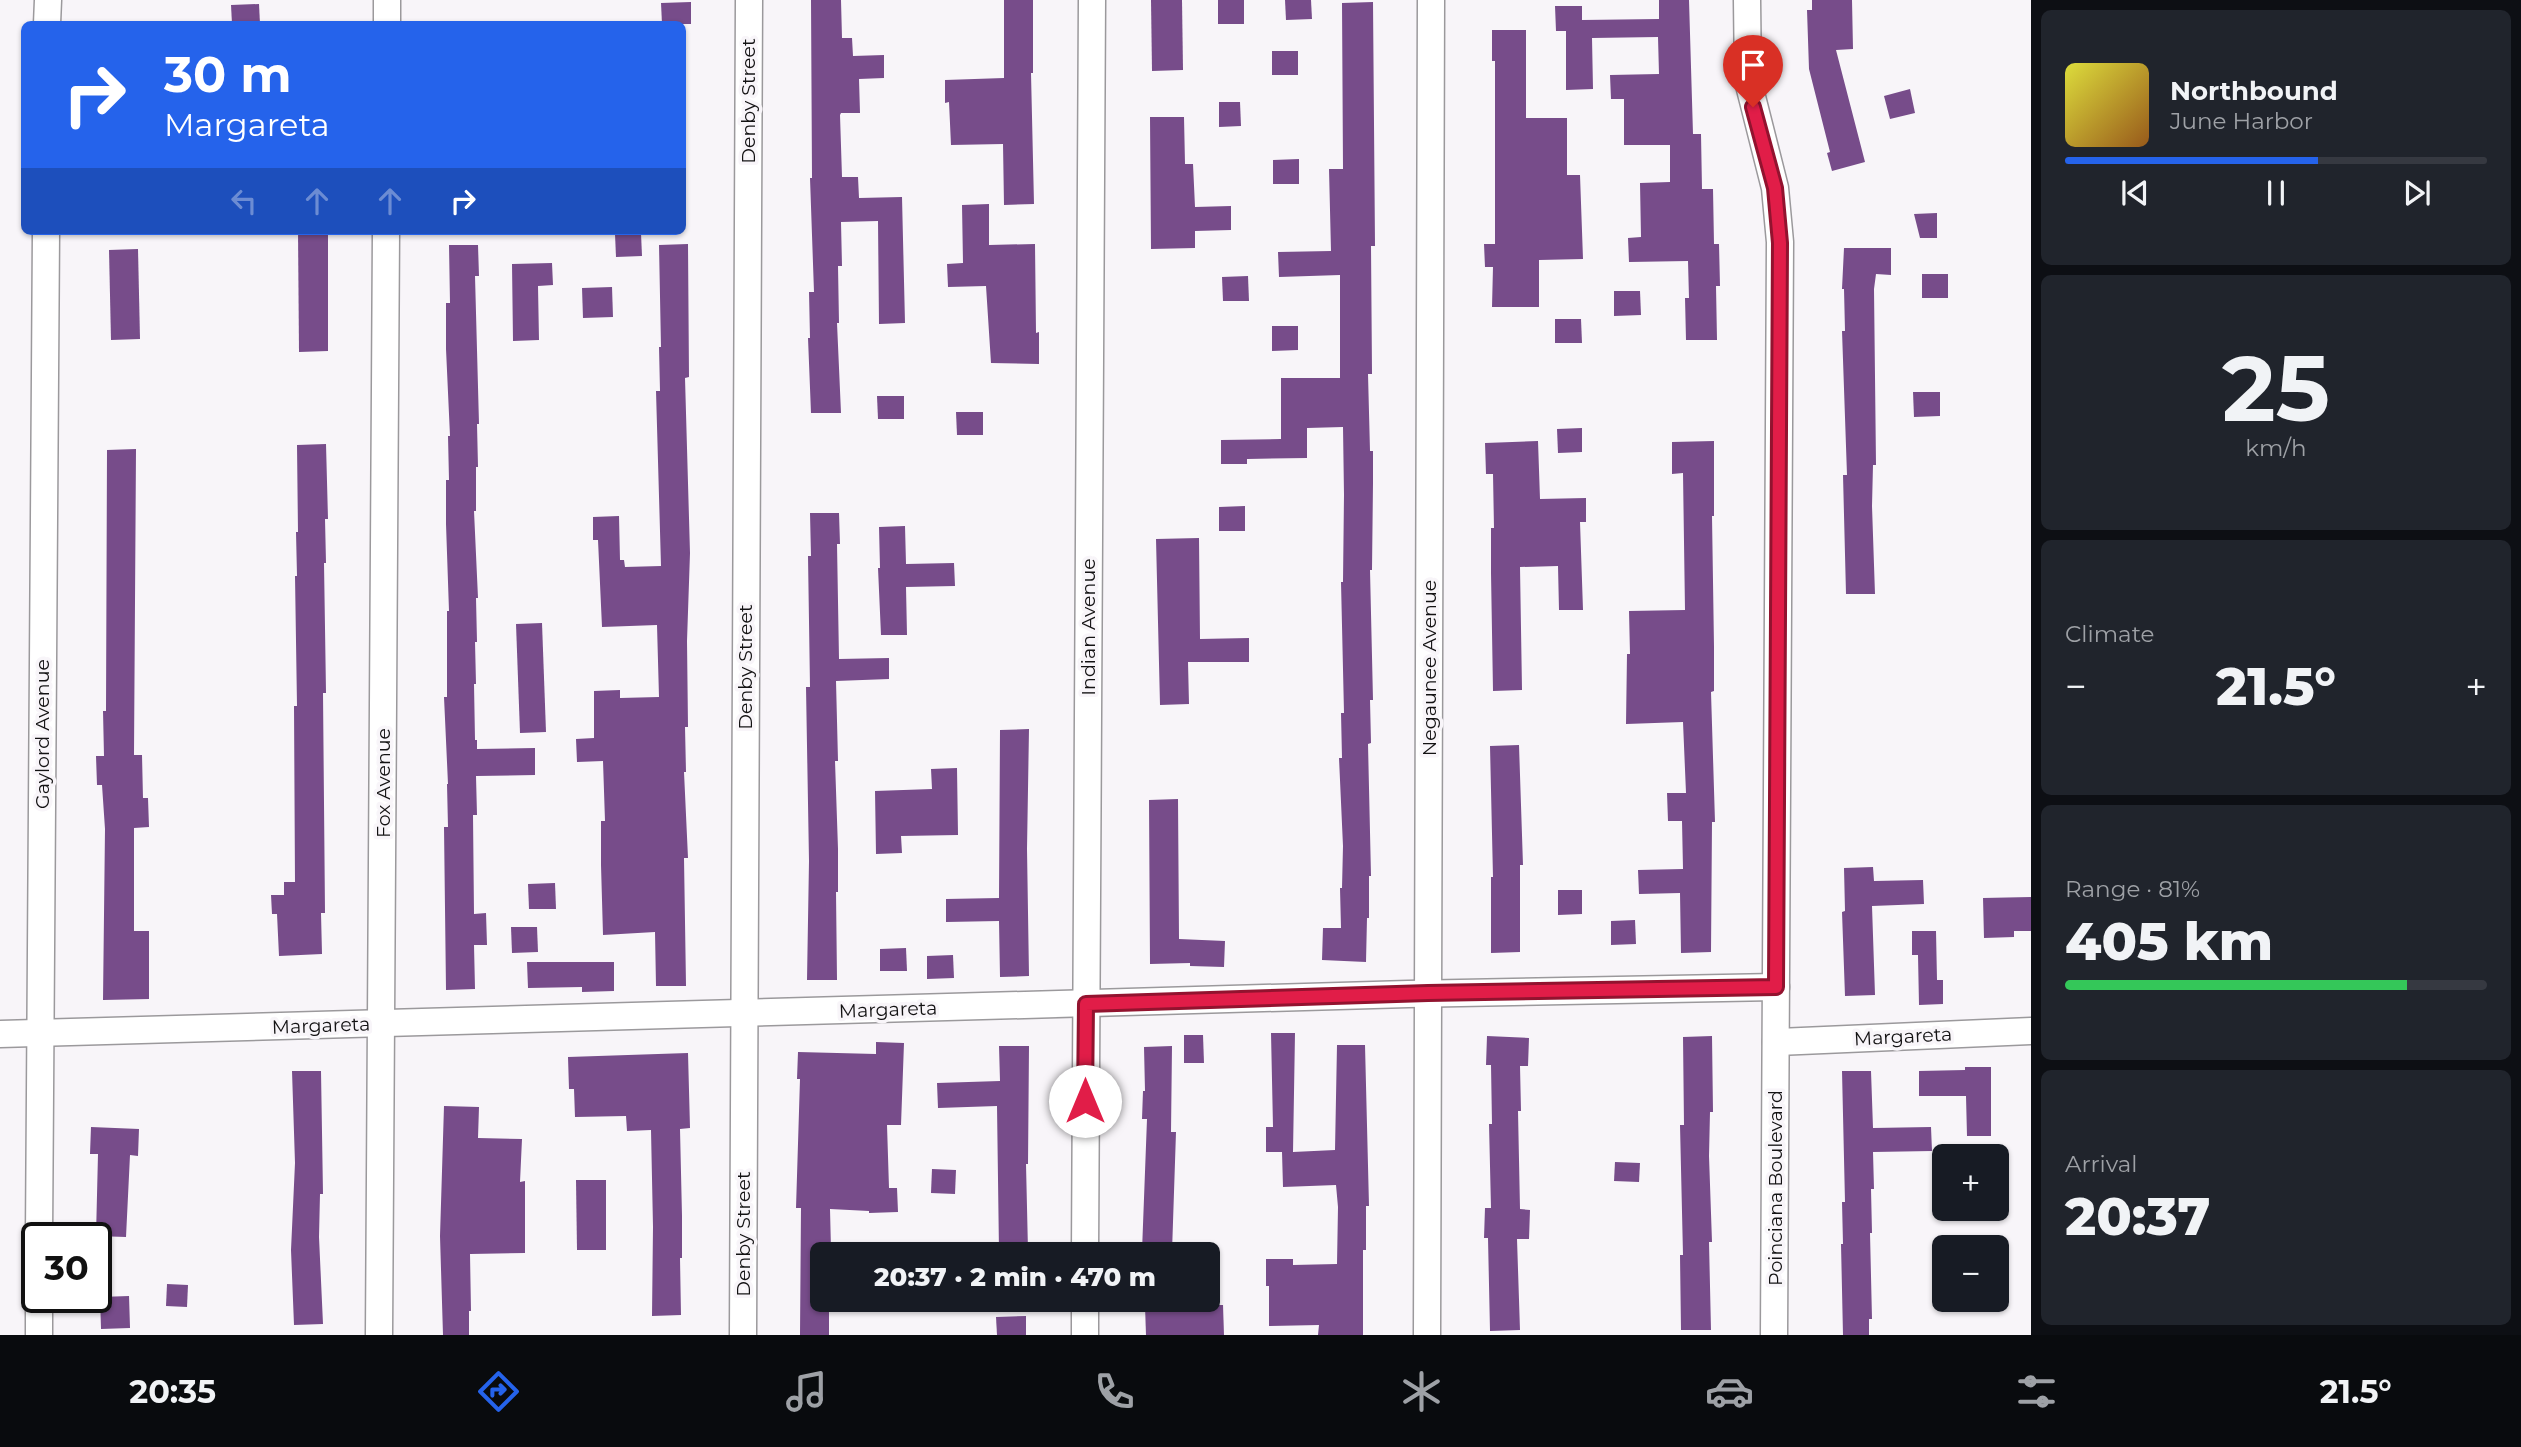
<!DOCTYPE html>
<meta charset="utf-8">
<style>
:root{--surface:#171b24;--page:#20242c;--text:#f1f3f6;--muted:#9ea1a6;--line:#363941;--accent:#2563eb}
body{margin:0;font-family:Montserrat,sans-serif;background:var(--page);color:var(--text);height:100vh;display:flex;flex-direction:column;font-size:26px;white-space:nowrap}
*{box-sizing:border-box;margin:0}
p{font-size:23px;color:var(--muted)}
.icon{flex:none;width:38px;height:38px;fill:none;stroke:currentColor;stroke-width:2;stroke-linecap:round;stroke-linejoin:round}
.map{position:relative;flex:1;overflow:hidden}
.sheet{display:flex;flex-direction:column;gap:10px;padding:10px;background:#0d0f14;width:490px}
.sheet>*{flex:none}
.hud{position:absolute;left:21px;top:21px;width:665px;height:214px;border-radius:10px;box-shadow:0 2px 5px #0004;background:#2563eb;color:#fff;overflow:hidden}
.fabs{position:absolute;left:1932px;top:1144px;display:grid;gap:14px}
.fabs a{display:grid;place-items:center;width:77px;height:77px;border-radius:10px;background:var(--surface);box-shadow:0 2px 5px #0004;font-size:35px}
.speed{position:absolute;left:21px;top:1222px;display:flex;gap:14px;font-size:35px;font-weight:700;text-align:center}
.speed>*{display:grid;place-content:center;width:91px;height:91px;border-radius:50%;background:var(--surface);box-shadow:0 2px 5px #0004;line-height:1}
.speed .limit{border:4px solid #111;border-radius:10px;background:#fff;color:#111}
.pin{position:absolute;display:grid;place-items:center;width:60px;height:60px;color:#fff;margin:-72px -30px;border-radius:50% 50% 50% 0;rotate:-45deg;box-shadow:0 0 7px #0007}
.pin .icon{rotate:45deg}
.me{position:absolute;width:77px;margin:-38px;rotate:0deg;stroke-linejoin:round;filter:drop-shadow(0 0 5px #0008)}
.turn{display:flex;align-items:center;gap:24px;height:147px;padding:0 28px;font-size:32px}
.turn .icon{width:91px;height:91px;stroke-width:2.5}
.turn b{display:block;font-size:49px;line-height:60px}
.lanes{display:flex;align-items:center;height:66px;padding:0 28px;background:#0003;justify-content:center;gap:35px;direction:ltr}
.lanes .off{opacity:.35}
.big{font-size:52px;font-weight:800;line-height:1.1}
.sheet .tile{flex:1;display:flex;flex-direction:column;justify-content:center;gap:10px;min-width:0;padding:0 24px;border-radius:10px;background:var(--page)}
.sheet .dial{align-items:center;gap:0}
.dial b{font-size:91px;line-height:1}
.song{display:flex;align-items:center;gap:21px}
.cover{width:84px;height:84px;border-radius:10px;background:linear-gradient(135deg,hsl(60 70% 55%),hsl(30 70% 35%))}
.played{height:7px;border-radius:4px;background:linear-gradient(90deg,var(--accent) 60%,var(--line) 60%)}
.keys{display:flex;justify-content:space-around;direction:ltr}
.heat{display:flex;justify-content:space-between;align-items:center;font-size:38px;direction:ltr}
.charge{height:10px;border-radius:5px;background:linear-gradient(90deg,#34c759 81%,var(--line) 0)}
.trip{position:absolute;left:810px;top:1242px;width:410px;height:70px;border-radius:10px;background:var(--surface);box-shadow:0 2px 5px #0004;font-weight:800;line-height:70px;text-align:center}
.tabs{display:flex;height:112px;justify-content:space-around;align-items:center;background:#090b0e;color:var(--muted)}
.tabs .icon{width:49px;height:49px}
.tabs .on{color:var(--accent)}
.tabs b{font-size:32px;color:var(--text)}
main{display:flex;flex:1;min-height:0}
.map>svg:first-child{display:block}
</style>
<main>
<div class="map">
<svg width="2031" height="1335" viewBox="0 0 2031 1335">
<rect width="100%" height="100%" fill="#f8f5f9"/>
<g fill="#774c8a">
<path d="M 811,0 L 841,0 L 842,38 L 852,38 L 853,56 L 884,55 L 884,78 L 859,79 L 860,113 L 841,113 L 840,115 L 842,177 L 858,177 L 859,198 L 902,197 L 905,323 L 879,324 L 878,221 L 841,222 L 842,266 L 838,266 L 839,323 L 837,323 L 841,413 L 811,413 L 808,338 L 810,338 L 809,292 L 814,292 L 810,178 L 812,178 Z"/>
<path d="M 1004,0 L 1033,0 L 1033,73 L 1031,73 L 1034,204 L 1004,205 L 1003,144 L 951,145 L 949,102 L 945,103 L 945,80 L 1004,78 Z"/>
<path d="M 1151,0 L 1182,0 L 1183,70 L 1152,71 Z"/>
<rect x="1218" y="0" width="26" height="24"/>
<path d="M 1285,0 L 1311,0 L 1312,19 L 1286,20 Z"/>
<path d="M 1659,0 L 1689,0 L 1693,134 L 1701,134 L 1702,189 L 1713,189 L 1714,244 L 1719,244 L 1720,286 L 1716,286 L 1717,340 L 1686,340 L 1685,298 L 1689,298 L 1688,261 L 1629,262 L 1628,238 L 1641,237 L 1640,183 L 1670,182 L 1670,145 L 1624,145 L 1624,99 L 1611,99 L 1610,75 L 1659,74 L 1658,37 L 1592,38 L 1593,89 L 1566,90 L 1566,31 L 1556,31 L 1555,6 L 1582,6 L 1582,20 L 1659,19 Z"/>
<path d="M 1812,0 L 1852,0 L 1853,49 L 1836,50 L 1865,162 L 1832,171 L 1827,153 L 1830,152 L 1809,69 L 1807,10 L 1812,10 Z"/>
<path d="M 691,2 L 691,24 L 662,24 L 661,3 Z"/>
<path d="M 1373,2 L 1375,246 L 1371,246 L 1372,374 L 1368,374 L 1370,451 L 1373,451 L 1373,483 L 1372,570 L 1370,570 L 1373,700 L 1370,700 L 1371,743 L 1368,744 L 1371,876 L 1369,876 L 1369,918 L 1367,918 L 1366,962 L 1322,960 L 1323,928 L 1341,928 L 1340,888 L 1342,888 L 1343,846 L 1339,758 L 1342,758 L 1341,713 L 1344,713 L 1341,582 L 1343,582 L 1344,495 L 1343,427 L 1307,428 L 1307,458 L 1247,459 L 1247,464 L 1221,464 L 1221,440 L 1281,439 L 1281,378 L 1340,378 L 1340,275 L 1279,277 L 1278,252 L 1331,251 L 1329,169 L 1343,169 L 1342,3 Z"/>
<path d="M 259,4 L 260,24 L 232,24 L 231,5 Z"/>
<path d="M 1492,30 L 1526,30 L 1526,118 L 1567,118 L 1567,175 L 1580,175 L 1583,259 L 1539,260 L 1539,307 L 1492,307 L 1493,267 L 1485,267 L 1484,244 L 1495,244 L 1495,61 L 1492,61 Z"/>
<rect x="1272" y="51" width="26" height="24"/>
<path d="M 1910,89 L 1915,113 L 1890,119 L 1884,96 Z"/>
<path d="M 1219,102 L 1240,102 L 1241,126 L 1219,127 Z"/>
<path d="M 1150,117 L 1184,117 L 1185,164 L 1193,164 L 1195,207 L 1231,206 L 1231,230 L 1195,231 L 1195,248 L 1151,249 Z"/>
<path d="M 1299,159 L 1299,184 L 1273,184 L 1273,160 Z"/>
<path d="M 989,204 L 989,245 L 1035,244 L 1036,333 L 1039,332 L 1039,364 L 991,363 L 986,286 L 948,287 L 947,264 L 963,263 L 962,205 Z"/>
<path d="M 1937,213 L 1937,238 L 1920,238 L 1914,214 Z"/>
<path d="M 298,231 L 328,231 L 328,351 L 299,352 Z"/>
<path d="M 641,233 L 642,256 L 616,257 L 615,234 Z"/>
<path d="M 688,244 L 689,377 L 685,378 L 690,553 L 687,641 L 688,727 L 685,727 L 686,772 L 684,772 L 688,858 L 684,858 L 686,986 L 656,986 L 655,932 L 603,935 L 601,865 L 601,821 L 605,821 L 603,761 L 577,762 L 576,739 L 594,738 L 594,691 L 620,690 L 620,698 L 659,697 L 657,625 L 602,627 L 598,540 L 593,540 L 593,517 L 619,516 L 620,560 L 624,560 L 625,567 L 661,566 L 656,391 L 660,391 L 659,347 L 661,347 L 659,245 Z"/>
<path d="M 449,245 L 478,245 L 479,276 L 475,276 L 479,424 L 477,424 L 478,467 L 476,467 L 476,511 L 474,511 L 478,598 L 476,598 L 477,642 L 475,642 L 476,684 L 474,684 L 475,740 L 477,740 L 477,749 L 535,748 L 535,775 L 476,776 L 477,815 L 473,815 L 474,914 L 486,913 L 487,945 L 474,945 L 475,989 L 446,990 L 444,827 L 448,827 L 447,784 L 448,784 L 444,697 L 447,697 L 447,611 L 449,611 L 446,524 L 446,480 L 449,480 L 448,436 L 450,436 L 446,349 L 446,303 L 450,303 Z"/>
<path d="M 1844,248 L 1891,248 L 1891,275 L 1876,274 L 1874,289 L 1876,465 L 1873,465 L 1872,506 L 1875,594 L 1846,594 L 1843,475 L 1847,475 L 1842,331 L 1845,331 L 1844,289 L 1842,289 Z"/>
<path d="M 138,249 L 140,339 L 111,340 L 109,250 Z"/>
<path d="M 552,263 L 553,285 L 538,286 L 539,340 L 513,341 L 512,264 Z"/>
<rect x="1922" y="274" width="26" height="24"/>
<path d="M 1248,276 L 1249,301 L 1223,301 L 1222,277 Z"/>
<path d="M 612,287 L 613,317 L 583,318 L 582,288 Z"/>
<path d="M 1614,291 L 1640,291 L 1641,315 L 1614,316 Z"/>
<path d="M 1555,319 L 1581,319 L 1582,343 L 1555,343 Z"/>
<path d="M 1272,326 L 1298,326 L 1298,350 L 1272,351 Z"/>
<path d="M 1913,392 L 1940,392 L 1940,416 L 1914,417 Z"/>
<path d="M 877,396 L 904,396 L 904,419 L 878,419 Z"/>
<path d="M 956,412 L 983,412 L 983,435 L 957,435 Z"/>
<path d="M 1582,428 L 1582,452 L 1558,453 L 1557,429 Z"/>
<path d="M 1538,441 L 1540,499 L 1586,498 L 1586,522 L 1580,522 L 1583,610 L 1559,610 L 1558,566 L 1520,567 L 1522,690 L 1493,691 L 1491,573 L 1491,528 L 1494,528 L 1493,474 L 1486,474 L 1485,443 Z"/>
<path d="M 1714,441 L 1714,516 L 1712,516 L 1714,647 L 1714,691 L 1711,692 L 1715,822 L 1712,822 L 1711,952 L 1681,953 L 1680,893 L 1639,894 L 1638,870 L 1683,869 L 1682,821 L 1668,821 L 1667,793 L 1686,793 L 1683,722 L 1626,724 L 1627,654 L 1630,654 L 1629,611 L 1685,610 L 1683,473 L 1672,474 L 1672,442 Z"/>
<path d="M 326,444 L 328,519 L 325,519 L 326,563 L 324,563 L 326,693 L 323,693 L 325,913 L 321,913 L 322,954 L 279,956 L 277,914 L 272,914 L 271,895 L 284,895 L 284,882 L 295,882 L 294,706 L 297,706 L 295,576 L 297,576 L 296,532 L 298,532 L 297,445 Z"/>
<path d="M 136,449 L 134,755 L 142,755 L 143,798 L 148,798 L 149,827 L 134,828 L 134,931 L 149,931 L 149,999 L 103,1000 L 105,829 L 102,785 L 97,785 L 96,756 L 104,756 L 103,711 L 106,711 L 107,450 Z"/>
<path d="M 1245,506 L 1245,531 L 1219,531 L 1219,507 Z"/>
<path d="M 810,513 L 839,513 L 840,544 L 837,544 L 839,659 L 889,658 L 889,679 L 836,681 L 838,761 L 835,761 L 838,849 L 838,892 L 836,892 L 837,980 L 807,980 L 809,861 L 806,687 L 810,687 L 808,556 L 811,556 Z"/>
<path d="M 905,526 L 906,564 L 954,563 L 955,586 L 906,587 L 907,635 L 881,635 L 878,568 L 880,568 L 879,527 Z"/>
<path d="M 1199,538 L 1200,639 L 1249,638 L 1249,662 L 1188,662 L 1189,704 L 1160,705 L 1156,539 Z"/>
<path d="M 542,623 L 546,732 L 520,733 L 516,624 Z"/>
<path d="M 1029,729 L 1027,849 L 1029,976 L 1000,977 L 999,921 L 946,922 L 946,899 L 999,898 L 1000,730 Z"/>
<path d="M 1519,745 L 1523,865 L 1520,865 L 1520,952 L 1491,953 L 1491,877 L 1493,877 L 1490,746 Z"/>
<path d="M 957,768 L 958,835 L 901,836 L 902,853 L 876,854 L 875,791 L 932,789 L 931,769 Z"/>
<path d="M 1178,799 L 1179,939 L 1225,941 L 1224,967 L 1190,966 L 1190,963 L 1150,964 L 1149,800 Z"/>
<path d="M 1873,867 L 1874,881 L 1923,880 L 1924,904 L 1872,906 L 1875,995 L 1845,996 L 1842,912 L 1845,911 L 1844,868 Z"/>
<path d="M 555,883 L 556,909 L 529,909 L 528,884 Z"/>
<path d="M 1558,890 L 1582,890 L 1582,914 L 1558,915 Z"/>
<path d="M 2031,897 L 2031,931 L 2014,931 L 2014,937 L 1984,938 L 1983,898 Z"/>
<path d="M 1635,920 L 1636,944 L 1611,945 L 1611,921 Z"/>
<path d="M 511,927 L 537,927 L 538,952 L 512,953 Z"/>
<path d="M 1912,931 L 1936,931 L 1937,980 L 1943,980 L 1943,1004 L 1919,1005 L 1918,955 L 1912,955 Z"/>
<path d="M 906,948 L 907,971 L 880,971 L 880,949 Z"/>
<path d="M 953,955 L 954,978 L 927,979 L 927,956 Z"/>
<path d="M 527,962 L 614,962 L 614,991 L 582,992 L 582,987 L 528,988 Z"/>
<path d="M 1271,1033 L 1295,1033 L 1293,1152 L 1335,1150 L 1337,1045 L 1365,1045 L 1369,1206 L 1366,1206 L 1366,1250 L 1363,1250 L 1363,1335 L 1318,1335 L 1319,1325 L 1269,1326 L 1269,1286 L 1266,1286 L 1266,1259 L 1293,1259 L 1293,1265 L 1337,1264 L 1338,1207 L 1336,1185 L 1283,1187 L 1282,1152 L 1266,1152 L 1266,1127 L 1273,1127 Z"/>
<path d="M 1184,1035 L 1203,1035 L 1204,1063 L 1184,1063 Z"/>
<path d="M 1487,1036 L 1529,1038 L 1528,1066 L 1520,1066 L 1521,1111 L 1518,1111 L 1520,1209 L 1530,1210 L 1529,1239 L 1517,1239 L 1520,1330 L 1490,1331 L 1488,1238 L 1484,1238 L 1485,1208 L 1491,1208 L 1489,1124 L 1492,1124 L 1491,1065 L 1486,1065 Z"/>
<path d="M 1712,1036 L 1713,1112 L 1710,1112 L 1709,1156 L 1712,1242 L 1709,1242 L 1711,1330 L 1681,1330 L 1680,1255 L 1683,1255 L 1680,1125 L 1684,1125 L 1683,1037 Z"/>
<path d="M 876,1042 L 904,1043 L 901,1125 L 887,1125 L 889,1188 L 897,1188 L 898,1212 L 869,1213 L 869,1211 L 830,1209 L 831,1250 L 822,1250 L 822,1308 L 829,1308 L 829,1335 L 800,1335 L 801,1208 L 796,1208 L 800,1079 L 797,1079 L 798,1052 L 876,1054 Z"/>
<path d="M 999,1046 L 1029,1046 L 1028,1164 L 1026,1164 L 1028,1251 L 999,1252 L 997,1106 L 938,1108 L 937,1083 L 1000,1081 Z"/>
<path d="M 1172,1046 L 1171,1132 L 1176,1132 L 1172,1252 L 1142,1251 L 1147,1119 L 1142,1119 L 1143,1091 L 1145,1091 L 1144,1047 Z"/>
<path d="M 688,1053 L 690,1128 L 680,1129 L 682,1216 L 682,1258 L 680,1258 L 681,1315 L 652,1316 L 653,1227 L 651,1130 L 627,1131 L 626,1116 L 575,1117 L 574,1089 L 569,1089 L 568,1057 Z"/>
<path d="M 1965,1067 L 1991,1067 L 1991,1136 L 1967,1136 L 1966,1096 L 1919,1096 L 1919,1071 L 1965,1070 Z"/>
<path d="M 292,1071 L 321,1071 L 323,1194 L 320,1194 L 319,1237 L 323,1324 L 294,1325 L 291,1250 L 295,1163 Z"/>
<path d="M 1842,1071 L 1871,1071 L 1873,1128 L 1931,1127 L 1932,1151 L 1873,1152 L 1874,1189 L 1871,1189 L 1872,1233 L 1870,1233 L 1872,1319 L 1869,1319 L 1869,1335 L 1843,1335 L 1841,1244 L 1843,1244 L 1842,1202 L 1845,1202 Z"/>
<path d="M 444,1106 L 479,1107 L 478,1138 L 522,1139 L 520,1182 L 525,1181 L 525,1253 L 470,1254 L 471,1311 L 469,1311 L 469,1335 L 443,1335 L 440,1236 Z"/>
<path d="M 91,1127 L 139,1129 L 138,1156 L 130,1155 L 126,1237 L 96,1236 L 98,1154 L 90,1154 Z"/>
<path d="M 1615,1162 L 1640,1163 L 1639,1182 L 1614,1181 Z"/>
<path d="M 932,1169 L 956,1170 L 955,1194 L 931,1193 Z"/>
<path d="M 576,1180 L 606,1180 L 606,1250 L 577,1250 Z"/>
<path d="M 167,1284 L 188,1285 L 187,1307 L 166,1306 Z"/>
<path d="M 129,1296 L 130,1328 L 101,1329 L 100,1297 Z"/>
<path d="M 1223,1305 L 1224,1335 L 1146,1335 L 1145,1306 Z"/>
<path d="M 1026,1316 L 1026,1335 L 997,1335 L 996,1317 Z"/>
</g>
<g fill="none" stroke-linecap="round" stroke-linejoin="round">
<defs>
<g id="street">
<path d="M 1747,0 L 1748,81 L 1775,188 L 1780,242 L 1774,1335"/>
<path d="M 47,24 L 48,0"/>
<path d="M 387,24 L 387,0"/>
<path d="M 0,1034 L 1408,994 L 1776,987"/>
<path d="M 1776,1042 L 2031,1031"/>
<path d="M 39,1237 L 46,231"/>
<path d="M 1085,1255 L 1092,0"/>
<path d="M 39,1335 L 39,1297"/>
<path d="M 379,1335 L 386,231"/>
<path d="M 743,1335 L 749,0"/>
<path d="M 1085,1335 L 1085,1300"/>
<path d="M 1427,1335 L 1431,0"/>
</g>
</defs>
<use href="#street" stroke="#9b999c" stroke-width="29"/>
<use href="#street" stroke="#fff" stroke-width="26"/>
</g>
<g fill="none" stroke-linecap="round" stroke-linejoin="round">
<defs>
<path id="route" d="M 1085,1101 L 1086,1004 L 1428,993 L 1776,987 L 1780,243 L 1775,188 L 1753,107"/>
</defs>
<use href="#route" stroke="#92132f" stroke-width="18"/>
<use href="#route" stroke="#e11d48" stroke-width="12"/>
</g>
<g text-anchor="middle" stroke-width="7" stroke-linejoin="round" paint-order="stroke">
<g font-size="19" fill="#131213" stroke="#f8f5f9">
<text transform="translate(748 101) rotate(-90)" y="7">Denby Street</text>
<text transform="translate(1088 627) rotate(-90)" y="7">Indian Avenue</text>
<text transform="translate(745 667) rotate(-90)" y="7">Denby Street</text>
<text transform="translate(1429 668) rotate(-90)" y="7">Negaunee Avenue</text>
<text transform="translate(42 734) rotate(-90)" y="7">Gaylord Avenue</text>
<text transform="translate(383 783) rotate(-90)" y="7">Fox Avenue</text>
<text transform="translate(888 1009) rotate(-2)" y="7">Margareta</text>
<text transform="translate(321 1025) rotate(-2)" y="7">Margareta</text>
<text transform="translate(1903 1036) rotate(-3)" y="7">Margareta</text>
<text transform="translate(1775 1188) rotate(-90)" y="7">Poinciana Boulevard</text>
<text transform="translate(743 1234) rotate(-90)" y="7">Denby Street</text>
</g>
</g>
</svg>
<div class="fabs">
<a>+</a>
<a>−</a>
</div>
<div class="speed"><div class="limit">30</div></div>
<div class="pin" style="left:1753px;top:107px;background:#d93025"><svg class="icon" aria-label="arrive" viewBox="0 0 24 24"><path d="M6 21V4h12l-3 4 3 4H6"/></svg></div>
<svg class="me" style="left:1085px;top:1101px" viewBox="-20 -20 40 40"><circle r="19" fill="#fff"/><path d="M0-13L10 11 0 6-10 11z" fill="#e11d48"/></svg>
<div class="trip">20:37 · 2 min · 470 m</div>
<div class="hud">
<div class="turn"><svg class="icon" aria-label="right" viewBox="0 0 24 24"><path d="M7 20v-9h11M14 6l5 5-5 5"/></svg><div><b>30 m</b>Margareta</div></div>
<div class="lanes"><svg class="icon off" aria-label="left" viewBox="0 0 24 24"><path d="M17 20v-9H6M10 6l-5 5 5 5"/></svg><svg class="icon off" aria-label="ahead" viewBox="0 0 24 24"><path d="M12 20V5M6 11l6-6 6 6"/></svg><svg class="icon off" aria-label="ahead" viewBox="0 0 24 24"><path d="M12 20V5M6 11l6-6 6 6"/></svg><svg class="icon" aria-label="right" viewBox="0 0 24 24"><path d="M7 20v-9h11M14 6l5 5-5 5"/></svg></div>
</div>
</div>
<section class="sheet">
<div class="tile">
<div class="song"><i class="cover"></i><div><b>Northbound</b><p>June Harbor</p></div></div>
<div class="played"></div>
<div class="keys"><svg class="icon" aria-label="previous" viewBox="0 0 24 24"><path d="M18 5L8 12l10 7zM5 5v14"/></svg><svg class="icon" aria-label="pause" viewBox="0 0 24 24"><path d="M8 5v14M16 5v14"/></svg><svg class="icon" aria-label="next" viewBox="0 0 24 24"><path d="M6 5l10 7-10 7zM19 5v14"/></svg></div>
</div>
<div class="tile dial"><b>25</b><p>km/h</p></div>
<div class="tile"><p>Climate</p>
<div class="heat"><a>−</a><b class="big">21.5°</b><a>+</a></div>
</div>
<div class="tile"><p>Range · 81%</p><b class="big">405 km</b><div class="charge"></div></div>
<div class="tile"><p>Arrival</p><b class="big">20:37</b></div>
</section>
</main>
<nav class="tabs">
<b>20:35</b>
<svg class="icon on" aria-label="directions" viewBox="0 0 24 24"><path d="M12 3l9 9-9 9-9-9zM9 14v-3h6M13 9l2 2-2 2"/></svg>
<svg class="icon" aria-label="music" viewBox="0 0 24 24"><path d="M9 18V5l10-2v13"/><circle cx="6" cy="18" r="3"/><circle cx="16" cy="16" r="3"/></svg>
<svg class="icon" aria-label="phone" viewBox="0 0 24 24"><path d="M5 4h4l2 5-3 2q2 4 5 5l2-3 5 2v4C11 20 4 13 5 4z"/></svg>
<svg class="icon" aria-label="climate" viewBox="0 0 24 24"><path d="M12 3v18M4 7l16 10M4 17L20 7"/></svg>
<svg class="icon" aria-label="car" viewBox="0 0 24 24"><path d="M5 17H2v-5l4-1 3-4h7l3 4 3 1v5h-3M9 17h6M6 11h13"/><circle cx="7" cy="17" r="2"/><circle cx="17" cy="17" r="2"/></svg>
<svg class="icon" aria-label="filters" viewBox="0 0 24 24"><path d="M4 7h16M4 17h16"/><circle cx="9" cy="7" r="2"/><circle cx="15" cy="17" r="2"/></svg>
<b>21.5°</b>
</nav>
